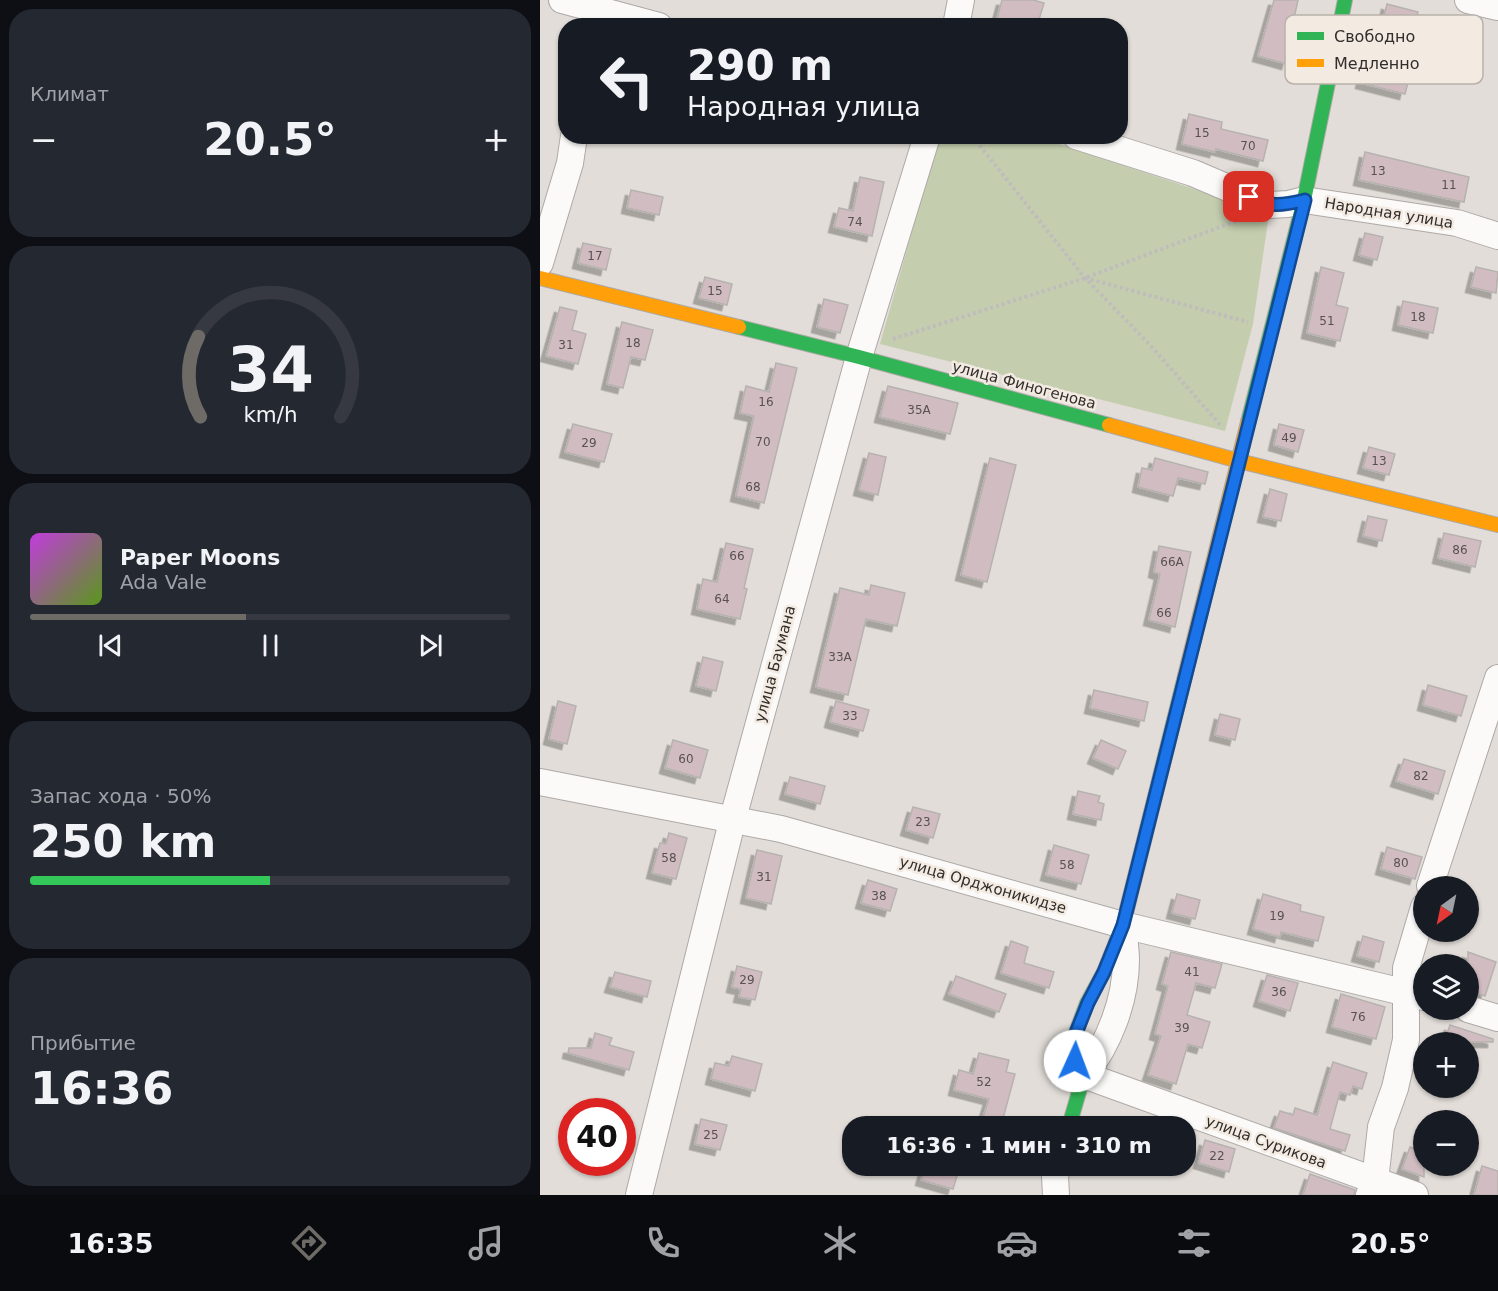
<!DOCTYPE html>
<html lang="ru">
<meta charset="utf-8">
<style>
:root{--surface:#171b24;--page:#242831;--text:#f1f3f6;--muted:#9ea1a6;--line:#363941;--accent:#6e6b67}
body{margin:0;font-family:"DejaVu Sans",sans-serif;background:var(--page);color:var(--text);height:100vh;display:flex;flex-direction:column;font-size:22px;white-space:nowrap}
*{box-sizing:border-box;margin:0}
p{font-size:20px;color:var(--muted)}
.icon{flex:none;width:33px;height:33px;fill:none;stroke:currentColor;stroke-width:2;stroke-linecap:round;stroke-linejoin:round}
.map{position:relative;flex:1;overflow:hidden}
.details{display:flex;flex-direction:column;gap:9px;padding:9px;background:#0d0f14;width:540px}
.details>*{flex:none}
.guide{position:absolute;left:18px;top:18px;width:570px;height:126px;border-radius:24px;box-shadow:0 2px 4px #0004;background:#171b24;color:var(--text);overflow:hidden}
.needle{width:39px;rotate:213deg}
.fabs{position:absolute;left:873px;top:876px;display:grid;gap:12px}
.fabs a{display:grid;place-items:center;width:66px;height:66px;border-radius:50%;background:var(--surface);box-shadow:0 2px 4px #0004;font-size:30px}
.speed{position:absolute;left:18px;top:1098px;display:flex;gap:12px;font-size:30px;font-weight:700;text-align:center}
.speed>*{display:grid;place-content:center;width:78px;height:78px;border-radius:50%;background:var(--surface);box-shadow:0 2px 4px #0004;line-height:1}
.speed .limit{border:9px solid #d22;background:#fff;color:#111}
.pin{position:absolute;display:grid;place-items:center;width:51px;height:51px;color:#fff;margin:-26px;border-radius:12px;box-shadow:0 3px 9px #0006}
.me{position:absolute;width:66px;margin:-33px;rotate:2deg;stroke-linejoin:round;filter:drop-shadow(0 0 4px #0008)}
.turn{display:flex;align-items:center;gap:21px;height:126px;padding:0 30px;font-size:27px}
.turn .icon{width:78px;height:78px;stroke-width:2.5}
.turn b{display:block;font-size:42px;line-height:51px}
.big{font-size:45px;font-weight:700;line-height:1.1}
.details .tile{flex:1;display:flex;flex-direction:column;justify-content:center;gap:9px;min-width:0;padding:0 21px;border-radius:24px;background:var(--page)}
.details .dial{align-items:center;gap:0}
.dial svg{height:156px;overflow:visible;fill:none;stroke:var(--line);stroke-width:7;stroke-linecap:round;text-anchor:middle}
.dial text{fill:var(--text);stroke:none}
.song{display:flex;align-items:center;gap:18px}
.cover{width:72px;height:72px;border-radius:9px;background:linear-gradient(135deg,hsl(290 70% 55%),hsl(90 70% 35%))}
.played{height:6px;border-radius:3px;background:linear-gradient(90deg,var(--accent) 45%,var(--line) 45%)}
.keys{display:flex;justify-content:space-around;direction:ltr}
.heat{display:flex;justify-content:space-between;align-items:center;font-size:33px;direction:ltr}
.charge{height:9px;border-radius:4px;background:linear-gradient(90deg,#34c759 50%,var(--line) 0)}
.trip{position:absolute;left:302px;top:1116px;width:354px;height:60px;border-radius:24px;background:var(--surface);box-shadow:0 2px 4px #0004;font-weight:700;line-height:60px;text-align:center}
.dock{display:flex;height:96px;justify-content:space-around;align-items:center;background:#090b0e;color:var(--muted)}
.dock .icon{width:42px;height:42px}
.dock .current{color:var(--accent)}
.dock b{font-size:27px;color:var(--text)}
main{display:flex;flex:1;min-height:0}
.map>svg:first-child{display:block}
</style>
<main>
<section class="details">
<div class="tile"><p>Климат</p>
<div class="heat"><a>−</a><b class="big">20.5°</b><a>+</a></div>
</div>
<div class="tile dial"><svg viewBox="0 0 100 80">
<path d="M14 69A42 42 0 1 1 86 69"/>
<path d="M14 69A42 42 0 0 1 13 28" stroke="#6e6b67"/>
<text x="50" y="56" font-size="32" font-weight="700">34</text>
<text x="50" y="72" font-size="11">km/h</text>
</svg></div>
<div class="tile">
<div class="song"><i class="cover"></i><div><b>Paper Moons</b><p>Ada Vale</p></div></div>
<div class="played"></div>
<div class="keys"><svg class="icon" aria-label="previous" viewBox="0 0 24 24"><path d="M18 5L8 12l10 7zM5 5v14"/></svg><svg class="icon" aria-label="pause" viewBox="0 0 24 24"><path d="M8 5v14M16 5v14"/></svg><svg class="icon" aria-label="next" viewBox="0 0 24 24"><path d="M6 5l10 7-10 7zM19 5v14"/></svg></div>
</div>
<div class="tile"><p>Запас хода · 50%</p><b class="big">250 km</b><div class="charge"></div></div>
<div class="tile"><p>Прибытие</p><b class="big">16:36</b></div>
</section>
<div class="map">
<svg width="958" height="1195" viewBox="0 0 958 1195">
<defs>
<filter id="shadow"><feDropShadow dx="-5.5" dy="5.5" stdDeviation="0" flood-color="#0004"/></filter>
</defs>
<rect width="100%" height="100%" fill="#e2ddd8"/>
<path fill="#c4ceae" d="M 399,137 L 498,137 L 729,214 L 713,324 L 685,431 L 340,344 Z"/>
<g fill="#d1bdc1" stroke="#b6b2b0" stroke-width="1.5" filter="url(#shadow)">
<path d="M 462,0 L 493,0 L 504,3 L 497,26 L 455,26 Z"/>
<path d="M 734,0 L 758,0 L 751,32 L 755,33 L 747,64 L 718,56 Z"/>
<path d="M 847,4 L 878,12 L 866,62 L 873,63 L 865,94 L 821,83 L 828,52 L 835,54 Z"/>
<path d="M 649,114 L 682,122 L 681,129 L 728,140 L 723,161 L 676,149 L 675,152 L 642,144 Z"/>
<path d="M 825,152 L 929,177 L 924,202 L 819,180 Z"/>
<path d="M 320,177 L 344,182 L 332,236 L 294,227 L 299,208 L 313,211 Z"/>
<path d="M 91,190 L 123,197 L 119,215 L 87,208 Z"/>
<path d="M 825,233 L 843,237 L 837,260 L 819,255 Z"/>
<path d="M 43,243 L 71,249 L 66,270 L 38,263 Z"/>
<path d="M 781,267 L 804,273 L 796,305 L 808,308 L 800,341 L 767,333 Z"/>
<path d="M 936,267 L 958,272 L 956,293 L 931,287 Z"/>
<path d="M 165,277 L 192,284 L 187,305 L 159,298 Z"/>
<path d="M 284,299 L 308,305 L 300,333 L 277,327 Z"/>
<path d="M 863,301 L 898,308 L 893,333 L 858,325 Z"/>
<path d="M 20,307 L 37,311 L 32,330 L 46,334 L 38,364 L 6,356 Z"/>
<path d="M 82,322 L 113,330 L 105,360 L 91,357 L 83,388 L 67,384 Z"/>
<path d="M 236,363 L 257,368 L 224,503 L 196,496 L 214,416 L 200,413 L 206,386 L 229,392 Z"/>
<path d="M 348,386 L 418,403 L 410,434 L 340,417 Z"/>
<path d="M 33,424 L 72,434 L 64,462 L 25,452 Z"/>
<path d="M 739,424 L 764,430 L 758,452 L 734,445 Z"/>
<path d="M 829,447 L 855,454 L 849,475 L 823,468 Z"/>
<path d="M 329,453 L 346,457 L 338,495 L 319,490 Z"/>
<path d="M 450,458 L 476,465 L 447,582 L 421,575 Z"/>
<path d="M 615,458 L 668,472 L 665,484 L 638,478 L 633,496 L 598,487 L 602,468 L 612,470 Z"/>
<path d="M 730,489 L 747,494 L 741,521 L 723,517 Z"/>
<path d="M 828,516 L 847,520 L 842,541 L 823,536 Z"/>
<path d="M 904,533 L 941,541 L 935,567 L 898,558 Z"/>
<path d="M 186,543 L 213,549 L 204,588 L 207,589 L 200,619 L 157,609 L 163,579 L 177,582 Z"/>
<path d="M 619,546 L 651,552 L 635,627 L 609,620 L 620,574 L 614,572 Z"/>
<path d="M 331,585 L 365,593 L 357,626 L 326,619 L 308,695 L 276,687 L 300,588 L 329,595 Z"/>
<path d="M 163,657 L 183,662 L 176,691 L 156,686 Z"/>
<path d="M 888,685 L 927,696 L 921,716 L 883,705 Z"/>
<path d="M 554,690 L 608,702 L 604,721 L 550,708 Z"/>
<path d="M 18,701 L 36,706 L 27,744 L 9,739 Z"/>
<path d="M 296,701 L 329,710 L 323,731 L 290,722 Z"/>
<path d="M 680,714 L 700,719 L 695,740 L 675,735 Z"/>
<path d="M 133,740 L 168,750 L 160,778 L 125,768 Z"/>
<path d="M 561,740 L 586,751 L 578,769 L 553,758 Z"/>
<path d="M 864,759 L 905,771 L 898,794 L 856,781 Z"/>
<path d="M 250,777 L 285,786 L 280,804 L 245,794 Z"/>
<path d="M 538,791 L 560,796 L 558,802 L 564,804 L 561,820 L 533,814 Z"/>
<path d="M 373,807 L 400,814 L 393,838 L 366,830 Z"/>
<path d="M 129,833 L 147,838 L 136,879 L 112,873 L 120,843 L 126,844 Z"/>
<path d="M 514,845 L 549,855 L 541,884 L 506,875 Z"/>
<path d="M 847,847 L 882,857 L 875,879 L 841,869 Z"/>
<path d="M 217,850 L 242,856 L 231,904 L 206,898 Z"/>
<path d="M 328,880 L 357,889 L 350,911 L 321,903 Z"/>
<path d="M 637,894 L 660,900 L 655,919 L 632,913 Z"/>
<path d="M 723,894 L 761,905 L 760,911 L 784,917 L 778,941 L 741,932 L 740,937 L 713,929 Z"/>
<path d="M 823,936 L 844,942 L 839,962 L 817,956 Z"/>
<path d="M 471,941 L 488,947 L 484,963 L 514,972 L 509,988 L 461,973 Z"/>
<path d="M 631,952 L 682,964 L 675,988 L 656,983 L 647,1015 L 670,1022 L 662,1048 L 648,1044 L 636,1084 L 608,1075 L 621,1036 L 615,1034 L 628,986 L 622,984 Z"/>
<path d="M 928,952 L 956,962 L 945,996 L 928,990 Z"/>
<path d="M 197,966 L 222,972 L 215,1000 L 199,997 L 201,989 L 192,987 Z"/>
<path d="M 75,972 L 111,981 L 107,997 L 70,987 Z"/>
<path d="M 727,975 L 758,983 L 750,1011 L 719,1001 Z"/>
<path d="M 416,976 L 466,994 L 459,1012 L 409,994 Z"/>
<path d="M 801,994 L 845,1007 L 836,1039 L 792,1027 Z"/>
<path d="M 910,1025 L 953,1039 L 953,1042 L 904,1042 Z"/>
<path d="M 55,1033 L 72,1038 L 69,1045 L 94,1052 L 89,1070 L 28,1053 L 29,1048 L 51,1048 Z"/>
<path d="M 439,1053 L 469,1060 L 466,1072 L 475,1074 L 461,1126 L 450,1126 L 441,1124 L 449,1099 L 414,1090 L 419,1070 L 433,1074 Z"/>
<path d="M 192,1056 L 222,1064 L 215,1091 L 171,1079 L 175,1063 L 189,1066 Z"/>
<path d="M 793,1062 L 827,1073 L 822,1089 L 813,1086 L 810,1095 L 800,1092 L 790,1129 L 810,1135 L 805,1151 L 734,1128 L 740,1111 L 753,1115 L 755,1108 L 777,1115 Z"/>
<path d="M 161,1119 L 187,1125 L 180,1150 L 155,1144 Z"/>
<path d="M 665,1140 L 695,1149 L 689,1172 L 659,1163 Z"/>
<path d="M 870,1147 L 884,1152 L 884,1177 L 862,1169 Z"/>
<path d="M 385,1166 L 420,1166 L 413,1189 L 381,1180 Z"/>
<path d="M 942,1166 L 958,1171 L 958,1195 L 934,1195 Z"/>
<path d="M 770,1174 L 815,1190 L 814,1195 L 763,1195 Z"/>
</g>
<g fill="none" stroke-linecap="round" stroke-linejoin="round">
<defs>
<g id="street">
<path d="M 22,0 L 119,26"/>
<path d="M 928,0 L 958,7"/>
<path d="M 416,26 L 421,0"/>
<path d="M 536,136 L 653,173 L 728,205 L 748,204 L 764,200 L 917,223 L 958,236"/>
<path d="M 0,263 L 30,163 L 34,136"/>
<path d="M 0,782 L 241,829 L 583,925 L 884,997"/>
<path d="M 890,886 L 958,678"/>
<path d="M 583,927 C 584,938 586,949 586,960 C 586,1000 569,1044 544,1075 L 875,1195"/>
<path d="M 928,1009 L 958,1018"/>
<path d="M 99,1195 L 193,818 L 319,357 L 387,136"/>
<path d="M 516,1195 L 515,1176 L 518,1166"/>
<path d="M 829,1195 L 835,1181 L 841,1127 L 855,1088 L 866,1040 L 866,968 L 884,907"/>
</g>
<g id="fast">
<path d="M 199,327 L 319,357 L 569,425"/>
<path d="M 708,422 L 764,200 L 805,0"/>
<path d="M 529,1126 L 544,1075 L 535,1061 L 532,1043 L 547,1003 L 564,972 L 583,925 L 645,676"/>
</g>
<g id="slow">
<path d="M 0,278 L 199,327"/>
<path d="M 569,425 L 699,461 L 958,525"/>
<path d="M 645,676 L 708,422"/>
</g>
</defs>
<use href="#street" stroke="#ada9a6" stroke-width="28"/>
<use href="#fast" stroke="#ada9a6" stroke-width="16"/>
<use href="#slow" stroke="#ada9a6" stroke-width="16"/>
<g stroke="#bfbdbb" stroke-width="4" stroke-dasharray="3 3" stroke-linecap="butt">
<path d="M 432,136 L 545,278 L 611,346 L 682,427"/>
<path d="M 545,278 L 708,322"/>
<path d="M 353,339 L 545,278 L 701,219"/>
</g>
<use href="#street" stroke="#fbfaf9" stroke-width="26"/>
<use href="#fast" stroke="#30b455" stroke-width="14"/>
<use href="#slow" stroke="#ff9f0a" stroke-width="14"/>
</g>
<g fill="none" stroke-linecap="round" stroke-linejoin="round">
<defs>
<path id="route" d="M 535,1061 L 532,1043 L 548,1003 L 564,972 L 583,925 L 765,200 C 740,206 732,207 709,197"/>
</defs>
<use href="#route" stroke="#114b97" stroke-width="15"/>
<use href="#route" stroke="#1a73e8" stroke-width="10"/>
</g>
<g text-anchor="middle" stroke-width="5" stroke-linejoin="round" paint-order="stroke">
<g font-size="12" fill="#585150">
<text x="662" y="137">15</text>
<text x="708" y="150">70</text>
<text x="838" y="175">13</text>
<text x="909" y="189">11</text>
<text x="315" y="226">74</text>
<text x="55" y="260">17</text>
<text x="175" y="295">15</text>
<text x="878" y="321">18</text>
<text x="787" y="325">51</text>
<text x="93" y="347">18</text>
<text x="26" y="349">31</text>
<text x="226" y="406">16</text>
<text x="379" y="414">35А</text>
<text x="749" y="442">49</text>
<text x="223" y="446">70</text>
<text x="49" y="447">29</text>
<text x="839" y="465">13</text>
<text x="213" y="491">68</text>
<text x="920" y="554">86</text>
<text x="197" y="560">66</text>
<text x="632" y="566">66А</text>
<text x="182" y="603">64</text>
<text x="624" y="617">66</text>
<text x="300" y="661">33А</text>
<text x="310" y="720">33</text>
<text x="146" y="763">60</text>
<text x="881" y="780">82</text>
<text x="383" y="826">23</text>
<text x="129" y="862">58</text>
<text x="861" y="867">80</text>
<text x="527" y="869">58</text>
<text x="224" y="881">31</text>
<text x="339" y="900">38</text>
<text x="737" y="920">19</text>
<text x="652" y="976">41</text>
<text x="207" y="984">29</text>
<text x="739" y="996">36</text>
<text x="818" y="1021">76</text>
<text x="642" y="1032">39</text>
<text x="444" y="1086">52</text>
<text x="171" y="1139">25</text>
<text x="677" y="1160">22</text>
</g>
<g font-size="15" fill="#302d2a" stroke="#f3eae2">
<text transform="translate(849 213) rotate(9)" y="5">Народная улица</text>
<text transform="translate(484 385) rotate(15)" y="5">улица Финогенова</text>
<text transform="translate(235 664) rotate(-75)" y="5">улица Баумана</text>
<text transform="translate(443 885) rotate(16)" y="5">улица Орджоникидзе</text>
<text transform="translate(726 1142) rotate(20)" y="5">улица Сурикова</text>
</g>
</g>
<rect x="745" y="15" width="198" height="69" rx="9" fill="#f3eae2" stroke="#b8b1ab" stroke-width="1.5"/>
<rect x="757" y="32" width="27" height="8" fill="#30b455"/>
<rect x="757" y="59" width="27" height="8" fill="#ff9f0a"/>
<g font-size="16" fill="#302d2a">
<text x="794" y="42">Свободно</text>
<text x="794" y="69">Медленно</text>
</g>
</svg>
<div class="fabs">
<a><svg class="needle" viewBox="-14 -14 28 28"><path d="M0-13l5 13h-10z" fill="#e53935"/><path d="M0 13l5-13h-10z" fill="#9ea1a6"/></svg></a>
<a><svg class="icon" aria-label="layers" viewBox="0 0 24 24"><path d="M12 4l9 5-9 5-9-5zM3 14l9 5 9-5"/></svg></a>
<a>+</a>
<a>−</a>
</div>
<div class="speed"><div class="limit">40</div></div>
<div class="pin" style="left:709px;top:197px;background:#d93025"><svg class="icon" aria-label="arrive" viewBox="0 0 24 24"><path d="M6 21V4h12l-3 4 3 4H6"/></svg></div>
<svg class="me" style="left:535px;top:1061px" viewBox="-20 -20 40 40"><circle r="19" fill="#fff"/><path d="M0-13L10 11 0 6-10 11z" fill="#1a73e8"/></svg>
<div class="trip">16:36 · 1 мин · 310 m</div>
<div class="guide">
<div class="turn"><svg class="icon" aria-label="left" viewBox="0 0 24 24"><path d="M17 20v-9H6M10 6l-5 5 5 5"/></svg><div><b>290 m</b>Народная улица</div></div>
</div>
</div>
</main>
<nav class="dock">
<b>16:35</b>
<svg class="icon current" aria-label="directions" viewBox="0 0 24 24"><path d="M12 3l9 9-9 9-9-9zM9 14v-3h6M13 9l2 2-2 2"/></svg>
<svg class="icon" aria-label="music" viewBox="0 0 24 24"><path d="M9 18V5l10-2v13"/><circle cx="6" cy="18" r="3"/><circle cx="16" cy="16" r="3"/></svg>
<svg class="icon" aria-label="phone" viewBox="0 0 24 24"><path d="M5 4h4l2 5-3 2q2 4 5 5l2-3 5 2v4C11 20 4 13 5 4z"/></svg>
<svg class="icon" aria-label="climate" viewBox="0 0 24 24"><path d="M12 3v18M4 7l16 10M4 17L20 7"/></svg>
<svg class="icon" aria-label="car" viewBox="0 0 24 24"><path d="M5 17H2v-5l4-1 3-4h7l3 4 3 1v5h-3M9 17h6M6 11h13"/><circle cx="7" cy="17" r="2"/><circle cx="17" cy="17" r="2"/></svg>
<svg class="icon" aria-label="filters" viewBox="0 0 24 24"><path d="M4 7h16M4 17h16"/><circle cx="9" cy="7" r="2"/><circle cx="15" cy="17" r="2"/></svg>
<b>20.5°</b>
</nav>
